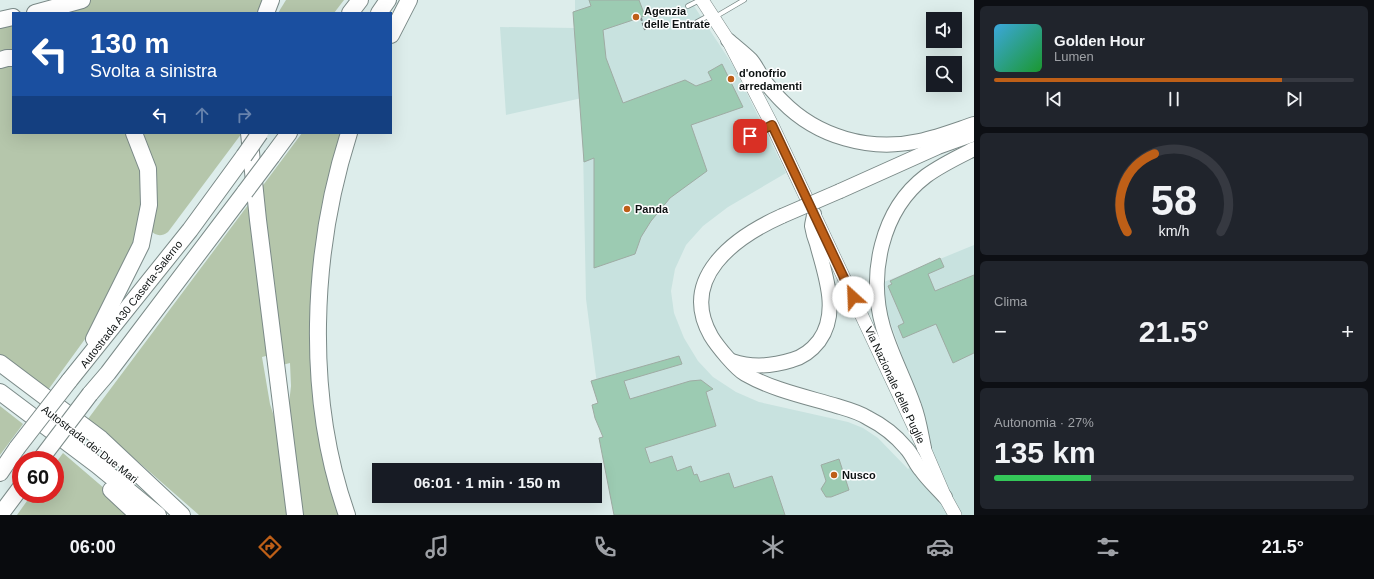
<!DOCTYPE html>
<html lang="it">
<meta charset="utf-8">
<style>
:root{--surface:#171b24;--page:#20242c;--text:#f1f3f6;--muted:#9ea1a6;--line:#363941;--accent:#be5f17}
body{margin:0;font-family:Helvetica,sans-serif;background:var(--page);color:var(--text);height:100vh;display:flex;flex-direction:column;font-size:15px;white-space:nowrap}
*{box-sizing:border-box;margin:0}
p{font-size:13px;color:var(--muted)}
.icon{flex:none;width:22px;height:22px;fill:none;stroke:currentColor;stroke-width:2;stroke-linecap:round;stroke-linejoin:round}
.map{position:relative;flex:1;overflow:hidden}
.panel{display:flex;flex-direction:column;gap:6px;padding:6px;background:#0d0f14;width:400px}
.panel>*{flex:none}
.guide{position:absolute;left:12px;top:12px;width:380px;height:122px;border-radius:0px;box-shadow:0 4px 16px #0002;background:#1a4fa0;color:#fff;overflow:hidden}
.tools{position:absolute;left:926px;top:12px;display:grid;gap:8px}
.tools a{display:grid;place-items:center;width:36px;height:36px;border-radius:0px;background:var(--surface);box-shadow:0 4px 16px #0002;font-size:20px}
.speed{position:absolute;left:12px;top:451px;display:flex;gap:8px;font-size:20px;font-weight:700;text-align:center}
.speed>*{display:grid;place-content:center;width:52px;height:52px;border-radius:50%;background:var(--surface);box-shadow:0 4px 16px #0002;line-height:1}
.speed .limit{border:6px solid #d22;background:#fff;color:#111}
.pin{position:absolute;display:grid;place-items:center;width:34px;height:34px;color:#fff;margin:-17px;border-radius:8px;box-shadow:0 2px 6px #0006}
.me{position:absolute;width:44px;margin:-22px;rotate:335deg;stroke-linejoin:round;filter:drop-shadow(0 0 3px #0008)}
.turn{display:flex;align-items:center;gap:14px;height:84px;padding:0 12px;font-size:18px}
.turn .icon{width:52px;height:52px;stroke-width:2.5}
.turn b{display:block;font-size:28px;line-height:34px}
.lanes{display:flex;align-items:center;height:38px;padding:0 12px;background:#0003;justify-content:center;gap:20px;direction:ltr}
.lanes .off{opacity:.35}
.big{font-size:30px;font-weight:800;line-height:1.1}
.panel .widget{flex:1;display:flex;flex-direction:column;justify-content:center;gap:6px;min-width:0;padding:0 14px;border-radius:6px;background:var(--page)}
.panel .dial{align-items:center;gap:0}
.dial svg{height:104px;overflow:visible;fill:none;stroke:var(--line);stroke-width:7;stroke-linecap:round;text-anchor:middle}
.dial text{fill:var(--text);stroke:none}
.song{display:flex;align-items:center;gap:12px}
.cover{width:48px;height:48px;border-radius:6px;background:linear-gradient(135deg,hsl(200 70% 55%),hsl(130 70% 35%))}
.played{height:4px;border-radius:2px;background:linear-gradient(90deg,var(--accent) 80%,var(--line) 80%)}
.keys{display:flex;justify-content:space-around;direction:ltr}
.heat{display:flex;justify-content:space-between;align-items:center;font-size:22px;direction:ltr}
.charge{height:6px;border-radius:3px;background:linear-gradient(90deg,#34c759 27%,var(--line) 0)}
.trip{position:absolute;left:372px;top:463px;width:230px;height:40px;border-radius:0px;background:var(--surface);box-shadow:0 4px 16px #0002;font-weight:800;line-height:40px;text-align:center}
.tab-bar{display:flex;height:64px;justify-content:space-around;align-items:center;background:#090b0e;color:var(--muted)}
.tab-bar .icon{width:28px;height:28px}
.tab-bar .current{color:var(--accent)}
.tab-bar b{font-size:18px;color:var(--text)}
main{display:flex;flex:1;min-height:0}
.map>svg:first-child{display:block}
</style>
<main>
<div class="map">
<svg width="974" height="515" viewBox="0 0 974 515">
<rect width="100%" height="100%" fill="#ddedeb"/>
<path fill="#c8e2df" d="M 575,0 L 690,0 L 734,67 L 786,173 L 728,207 L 703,226 L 686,245 L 675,269 L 671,291 L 674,313 L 684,338 L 698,361 L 713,377 L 736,392 L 759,402 L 848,422 L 863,428 L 878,438 L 908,469 L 931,447 L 920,405 L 884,305 L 884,282 L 974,245 L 974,515 L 619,515 L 602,423 L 586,299 L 582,98 L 506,115 L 500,27 L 575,28 Z"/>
<g fill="#b5c6ab">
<path d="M 88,0 L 265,0 L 260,13 L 41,13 Z"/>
<path d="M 286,0 L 344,0 L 334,13 L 278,13 Z"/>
<path d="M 13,19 L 13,53 L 0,54 L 0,21 Z"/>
<path d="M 13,63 L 13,133 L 131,133 L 139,155 L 145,190 L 142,226 L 109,306 L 48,390 L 0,354 L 0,64 Z"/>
<path d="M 142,133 L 242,133 L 168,232 C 161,237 156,236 150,230 Z"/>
<path d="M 302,133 L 344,133 L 313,316 L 342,515 L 300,515 L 288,412 L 291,386 L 290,363 L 282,365 L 261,188 Z"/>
<path d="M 248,205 L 270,355 L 262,357 L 270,404 L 278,429 L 288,515 L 199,515 L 103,431 L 88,419 Z"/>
<path d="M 0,406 L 23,424 L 0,455 Z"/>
<path d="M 63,453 L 105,489 L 133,515 L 17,515 L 32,494 L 55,494 L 55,464 Z"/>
</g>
<g fill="#9ccbb2" stroke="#9eaba3">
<path d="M 589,0 L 639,0 L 645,16 L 603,30 L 606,58 L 623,103 L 685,80 L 696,86 L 712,80 L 708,72 L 722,64 L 743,107 L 691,125 L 707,171 L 670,198 L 651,221 L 641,237 L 635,254 L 594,268 L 594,158 L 584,162 L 573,12 L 591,6 Z"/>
<path d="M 940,258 L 944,267 L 928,274 L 935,291 L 974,275 L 974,353 L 953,363 L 936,324 L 903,338 L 898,326 L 904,323 L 888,286 L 892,284 L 890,281 Z"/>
<path d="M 679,356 L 682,364 L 624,381 L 630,399 L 690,381 L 701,380 L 713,389 L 706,392 L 716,426 L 645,448 L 650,463 L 672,456 L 677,471 L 691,466 L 694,475 L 697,474 L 700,482 L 729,473 L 734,488 L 772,476 L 785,515 L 614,515 L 599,438 L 603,437 L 595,418 L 592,405 L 598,403 L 591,381 Z"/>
<path d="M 839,459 L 849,490 L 831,497 L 826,497 L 821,489 L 826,481 L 821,465 Z"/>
</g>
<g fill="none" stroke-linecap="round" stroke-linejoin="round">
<defs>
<g id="service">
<path d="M 688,6 L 700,0"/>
<path d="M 715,17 L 744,0"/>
<path d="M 697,22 L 710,15"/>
<path d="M 750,136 L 770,126"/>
</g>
<path id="primary" d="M 702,0 L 728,40 L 772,125 L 924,448 L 945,497 L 955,515"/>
<g id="trunk">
<path d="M 728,40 C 736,47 744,53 751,60 C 757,67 760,76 766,83 C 771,89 776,95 782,101 C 817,137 870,152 919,141 C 938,137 956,130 974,124"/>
<path d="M 840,191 L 938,147 L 974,134"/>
<path d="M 782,216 C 735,237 678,278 711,336 C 717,346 736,369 745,374 C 773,390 807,397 837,406 C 847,409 859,412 868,418 C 882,425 896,436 906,448 C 912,454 915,463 921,470 C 928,480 937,488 945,497"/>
<path d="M 732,361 C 752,368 773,366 792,360 C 803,357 812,350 819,341 C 840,312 825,275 817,244 C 815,239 813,232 812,226 C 812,223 814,218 814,214"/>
<path d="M 924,448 C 921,434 919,419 914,406 C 905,380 891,354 883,327 C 868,275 881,210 926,176 C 941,165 958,157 974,149"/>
</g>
<g id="motorway">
<path d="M 35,13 L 82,0"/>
<path d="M 266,13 L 271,0"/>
<path d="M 350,13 L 360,0"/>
<path d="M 379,13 L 388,0"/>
<path d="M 0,20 L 13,17"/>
<path d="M 391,35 L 409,0"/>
<path d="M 0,60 L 7,58 L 13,58"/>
<path d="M 249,133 L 258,220 L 295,515"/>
<path d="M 272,156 L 289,133"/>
<path d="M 94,339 L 141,245 L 149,205 L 148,169 L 134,133"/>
<path d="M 0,363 L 101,439 L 182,515"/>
<path d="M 69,381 L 190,230 L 244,156"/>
<path d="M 0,392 L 97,465 L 158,515"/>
<path d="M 90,394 L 108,373 L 245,192"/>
<path d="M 0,473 L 17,448"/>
<path d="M 111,490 L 138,515"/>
<path d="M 0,515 L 21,487"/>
<path d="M 347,515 C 305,396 311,252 349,133"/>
</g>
</defs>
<use href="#service" stroke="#7b8a88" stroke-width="5.5"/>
<use href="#primary" stroke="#7b8a88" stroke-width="14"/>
<use href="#trunk" stroke="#7b8a88" stroke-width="16"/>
<use href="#motorway" stroke="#7b8a88" stroke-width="18"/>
<path stroke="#7e8988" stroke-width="2" stroke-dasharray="3 2" stroke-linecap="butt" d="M 641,18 L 645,30"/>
<use href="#service" stroke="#fff" stroke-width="4"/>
<use href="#primary" stroke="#fff" stroke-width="13"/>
<use href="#trunk" stroke="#fff" stroke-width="14"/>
<use href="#motorway" stroke="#fff" stroke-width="16"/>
<defs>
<path id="trunk-bridge" d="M 782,216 L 840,191"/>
<g id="motorway-bridge">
<path d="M 244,156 L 260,133"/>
<path d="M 245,192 L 272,156"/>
<path d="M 17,448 L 69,381"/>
<path d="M 40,460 L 90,394"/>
</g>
</defs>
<use href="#trunk-bridge" stroke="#7b8a88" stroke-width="16" stroke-linecap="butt"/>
<use href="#motorway-bridge" stroke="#7b8a88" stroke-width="18" stroke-linecap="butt"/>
<use href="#trunk-bridge" stroke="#fff" stroke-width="14"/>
<use href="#motorway-bridge" stroke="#fff" stroke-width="16"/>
</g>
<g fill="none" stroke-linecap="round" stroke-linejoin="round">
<defs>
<path id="route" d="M 750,136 L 772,125 L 853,297"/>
</defs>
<use href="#route" stroke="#7c3e0f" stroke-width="10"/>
<use href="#route" stroke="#be5f17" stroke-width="7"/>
</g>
<g fill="#be5f17" stroke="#fff" stroke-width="1.5">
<circle cx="636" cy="17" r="4"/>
<circle cx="731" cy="79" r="4"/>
<circle cx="627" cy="209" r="4"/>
<circle cx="834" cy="475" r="4"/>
</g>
<g text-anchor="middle" stroke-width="3" stroke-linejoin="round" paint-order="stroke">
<g font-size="11" font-weight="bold" fill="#0d1212" stroke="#fff" text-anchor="start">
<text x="644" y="15">Agenzia<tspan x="644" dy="13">delle Entrate</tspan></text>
<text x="739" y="77">d'onofrio<tspan x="739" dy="13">arredamenti</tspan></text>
<text x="635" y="213">Panda</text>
<text x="842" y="479">Nusco</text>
</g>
<g font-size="11" fill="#0d1212" stroke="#fff">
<text transform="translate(131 304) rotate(-52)" y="4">Autostrada A30 Caserta-Salerno</text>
<text transform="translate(895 385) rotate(65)" y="4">Via Nazionale delle Puglie</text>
<text transform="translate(90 444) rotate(38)" y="4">Autostrada dei Due Mari</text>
</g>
</g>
</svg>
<div class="tools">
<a><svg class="icon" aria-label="sound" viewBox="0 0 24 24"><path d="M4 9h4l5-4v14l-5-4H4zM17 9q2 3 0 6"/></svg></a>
<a><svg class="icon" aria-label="search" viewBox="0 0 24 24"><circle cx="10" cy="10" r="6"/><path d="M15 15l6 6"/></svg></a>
</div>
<div class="speed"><div class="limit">60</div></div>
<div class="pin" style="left:750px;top:136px;background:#d93025"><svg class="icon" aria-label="arrive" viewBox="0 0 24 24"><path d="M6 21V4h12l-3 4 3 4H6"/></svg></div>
<svg class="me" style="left:853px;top:297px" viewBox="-20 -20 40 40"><circle r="19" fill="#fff"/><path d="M0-13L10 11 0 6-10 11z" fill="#be5f17"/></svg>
<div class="trip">06:01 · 1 min · 150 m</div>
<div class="guide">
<div class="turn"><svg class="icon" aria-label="left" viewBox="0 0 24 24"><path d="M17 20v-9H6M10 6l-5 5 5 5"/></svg><div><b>130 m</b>Svolta a sinistra</div></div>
<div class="lanes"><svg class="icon" aria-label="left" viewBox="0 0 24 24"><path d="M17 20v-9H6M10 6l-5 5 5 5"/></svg><svg class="icon off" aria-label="ahead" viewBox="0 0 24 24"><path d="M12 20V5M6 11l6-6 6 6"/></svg><svg class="icon off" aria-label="right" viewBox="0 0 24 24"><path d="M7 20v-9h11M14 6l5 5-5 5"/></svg></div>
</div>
</div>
<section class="panel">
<div class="widget">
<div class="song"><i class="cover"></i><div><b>Golden Hour</b><p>Lumen</p></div></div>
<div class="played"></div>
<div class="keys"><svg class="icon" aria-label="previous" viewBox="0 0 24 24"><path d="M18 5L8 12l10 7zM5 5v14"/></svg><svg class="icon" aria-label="pause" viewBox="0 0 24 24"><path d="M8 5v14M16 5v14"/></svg><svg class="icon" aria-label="next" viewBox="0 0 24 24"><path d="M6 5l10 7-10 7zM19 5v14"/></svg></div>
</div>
<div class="widget dial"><svg viewBox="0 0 100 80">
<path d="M14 69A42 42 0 1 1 86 69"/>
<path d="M14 69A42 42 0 0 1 35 9" stroke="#be5f17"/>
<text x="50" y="56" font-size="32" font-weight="700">58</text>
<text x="50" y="72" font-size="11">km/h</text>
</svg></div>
<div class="widget"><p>Clima</p>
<div class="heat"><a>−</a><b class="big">21.5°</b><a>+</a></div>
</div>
<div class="widget"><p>Autonomia · 27%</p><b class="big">135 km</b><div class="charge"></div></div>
</section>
</main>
<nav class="tab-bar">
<b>06:00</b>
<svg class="icon current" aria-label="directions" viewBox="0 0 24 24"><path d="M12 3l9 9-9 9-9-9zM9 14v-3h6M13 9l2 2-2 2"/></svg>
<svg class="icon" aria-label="music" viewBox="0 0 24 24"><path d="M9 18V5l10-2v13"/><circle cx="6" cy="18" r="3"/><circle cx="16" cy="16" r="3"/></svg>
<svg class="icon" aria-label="phone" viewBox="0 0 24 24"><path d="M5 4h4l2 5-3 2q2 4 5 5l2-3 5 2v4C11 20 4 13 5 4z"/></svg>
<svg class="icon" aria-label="climate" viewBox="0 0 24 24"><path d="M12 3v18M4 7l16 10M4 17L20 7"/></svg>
<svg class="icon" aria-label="car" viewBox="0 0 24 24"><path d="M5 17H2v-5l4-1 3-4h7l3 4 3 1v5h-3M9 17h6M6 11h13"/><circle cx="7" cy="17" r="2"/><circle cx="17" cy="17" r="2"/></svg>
<svg class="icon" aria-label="filters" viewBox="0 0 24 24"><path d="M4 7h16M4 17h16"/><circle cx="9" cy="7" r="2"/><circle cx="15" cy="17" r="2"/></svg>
<b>21.5°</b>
</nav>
